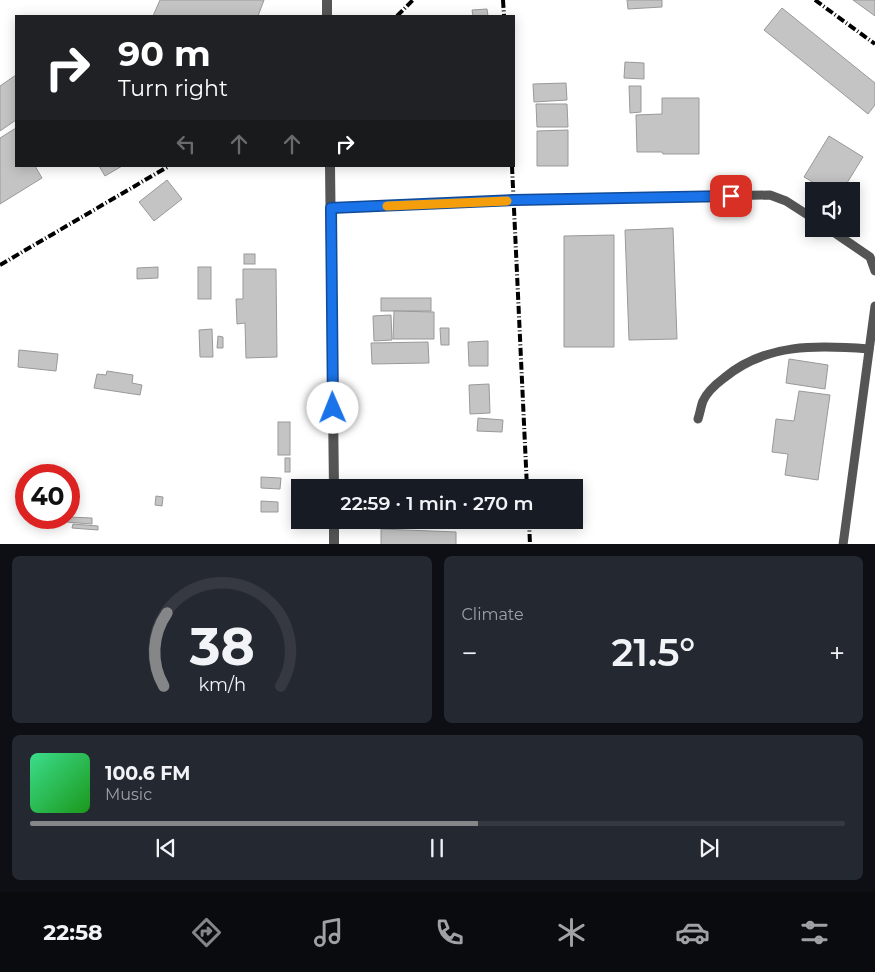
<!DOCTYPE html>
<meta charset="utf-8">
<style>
:root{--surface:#171b24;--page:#242831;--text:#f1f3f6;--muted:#9ea1a6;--line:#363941;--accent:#858687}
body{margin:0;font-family:Montserrat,sans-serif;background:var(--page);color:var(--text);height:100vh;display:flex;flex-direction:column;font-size:19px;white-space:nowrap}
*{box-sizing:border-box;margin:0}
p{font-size:16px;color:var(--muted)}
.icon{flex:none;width:28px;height:28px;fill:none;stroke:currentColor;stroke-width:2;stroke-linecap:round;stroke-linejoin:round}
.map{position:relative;height:544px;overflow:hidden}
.side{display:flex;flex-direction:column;gap:12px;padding:12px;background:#0d0f14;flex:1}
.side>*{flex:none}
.hud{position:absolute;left:15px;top:15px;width:500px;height:152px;border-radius:0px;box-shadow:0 2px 12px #0003;background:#202124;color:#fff;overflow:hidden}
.fabs{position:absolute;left:805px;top:182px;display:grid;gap:10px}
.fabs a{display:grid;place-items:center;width:55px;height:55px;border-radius:0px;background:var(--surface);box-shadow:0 2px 12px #0003;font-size:25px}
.speed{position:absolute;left:15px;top:464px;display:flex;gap:10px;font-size:25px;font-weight:700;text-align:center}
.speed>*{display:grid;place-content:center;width:65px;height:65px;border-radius:50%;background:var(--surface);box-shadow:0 2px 12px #0003;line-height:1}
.speed .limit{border:8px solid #d22;background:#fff;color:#111}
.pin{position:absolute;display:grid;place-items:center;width:42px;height:42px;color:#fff;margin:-21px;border-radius:10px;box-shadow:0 2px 8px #0006}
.me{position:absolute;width:55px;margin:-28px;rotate:359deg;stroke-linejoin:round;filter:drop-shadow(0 0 4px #0008)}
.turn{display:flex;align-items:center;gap:18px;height:105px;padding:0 20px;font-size:22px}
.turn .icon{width:65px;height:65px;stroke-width:2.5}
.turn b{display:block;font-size:35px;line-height:42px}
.lanes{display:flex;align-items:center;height:48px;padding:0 20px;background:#0003;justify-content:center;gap:25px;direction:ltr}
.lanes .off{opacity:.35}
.big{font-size:38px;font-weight:600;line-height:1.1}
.side .card{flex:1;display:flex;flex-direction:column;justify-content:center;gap:8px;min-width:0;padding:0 18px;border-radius:8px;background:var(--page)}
.side .dial{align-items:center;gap:0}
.dial svg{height:130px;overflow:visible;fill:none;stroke:var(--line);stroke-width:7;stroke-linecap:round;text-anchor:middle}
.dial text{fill:var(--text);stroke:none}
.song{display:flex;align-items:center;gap:15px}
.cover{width:60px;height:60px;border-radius:8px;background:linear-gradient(135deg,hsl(150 70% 55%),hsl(120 70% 35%))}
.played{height:5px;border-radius:2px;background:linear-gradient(90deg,var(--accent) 55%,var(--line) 55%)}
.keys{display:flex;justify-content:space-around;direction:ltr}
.heat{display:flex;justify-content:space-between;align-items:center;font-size:28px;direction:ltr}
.side .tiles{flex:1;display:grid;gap:12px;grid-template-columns:1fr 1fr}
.card:last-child{grid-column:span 2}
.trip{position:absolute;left:291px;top:479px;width:292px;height:50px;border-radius:0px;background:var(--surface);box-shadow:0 2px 12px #0003;font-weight:600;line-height:50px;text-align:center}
.dock{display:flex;height:80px;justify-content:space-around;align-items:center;background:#090b0e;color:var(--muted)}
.dock .icon{width:35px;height:35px}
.dock .active{color:var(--accent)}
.dock b{font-size:22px;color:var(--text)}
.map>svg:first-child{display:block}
</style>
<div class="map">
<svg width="875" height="545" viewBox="0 0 875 545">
<rect width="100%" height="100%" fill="#fff"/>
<g fill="#c4c4c4" stroke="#999">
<path d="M 160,0 L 264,0 L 258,16 L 153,16 Z"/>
<path d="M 627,0 L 662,0 L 662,7 L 628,9 Z"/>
<path d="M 853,0 L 875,0 L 875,16 Z"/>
<path d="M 782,8 L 875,83 L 875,105 L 868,114 L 764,30 Z"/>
<path d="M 487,9 L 488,16 L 473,16 L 472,10 Z"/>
<path d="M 625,62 L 644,63 L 644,79 L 624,78 Z"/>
<path d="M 16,75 L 16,120 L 0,131 L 0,86 Z"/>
<path d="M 566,83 L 567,100 L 534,102 L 533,84 Z"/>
<path d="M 629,86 L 641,86 L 641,112 L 630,113 Z"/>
<path d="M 662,98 L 699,98 L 699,154 L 663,154 L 662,152 L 637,152 L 636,115 L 662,114 Z"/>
<path d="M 536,104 L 567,104 L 568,127 L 537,127 Z"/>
<path d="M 16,128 L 16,166 L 35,166 L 42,178 L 0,204 L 0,138 Z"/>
<path d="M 568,130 L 568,166 L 537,166 L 537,131 Z"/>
<path d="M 829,136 L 863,157 L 842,191 L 828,191 L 804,177 Z"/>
<path d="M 99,166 L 122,166 L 105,176 Z"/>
<path d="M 167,180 L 182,199 L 154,221 L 139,202 Z"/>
<path d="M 673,228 L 677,339 L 629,340 L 625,230 Z"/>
<path d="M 614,235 L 614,347 L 564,347 L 564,236 Z"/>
<rect x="244" y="254" width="11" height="10"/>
<path d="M 158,267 L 158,278 L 137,279 L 137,268 Z"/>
<rect x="198" y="267" width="13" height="32"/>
<path d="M 243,269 L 276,269 L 277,357 L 246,358 L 245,323 L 237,324 L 236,299 L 243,299 Z"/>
<rect x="381" y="298" width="50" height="13"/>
<path d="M 394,311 L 434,312 L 434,339 L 393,339 Z"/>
<path d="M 391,315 L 392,340 L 374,341 L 373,316 Z"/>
<path d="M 440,328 L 449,328 L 449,345 L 441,345 Z"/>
<path d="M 212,329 L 213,357 L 200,357 L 199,330 Z"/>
<path d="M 218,336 L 223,337 L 223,348 L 217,348 Z"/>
<path d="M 488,341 L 488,366 L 469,366 L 468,342 Z"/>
<path d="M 428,342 L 429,363 L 372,364 L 371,343 Z"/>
<path d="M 19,350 L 58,354 L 56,371 L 18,367 Z"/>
<path d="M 789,359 L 828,365 L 825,389 L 786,383 Z"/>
<path d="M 107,371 L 133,375 L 132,383 L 142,385 L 140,395 L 94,388 L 97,374 L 106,375 Z"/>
<path d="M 489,384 L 490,413 L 470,414 L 469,385 Z"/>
<path d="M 799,391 L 830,395 L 818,480 L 785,475 L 788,454 L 772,452 L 776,419 L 794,421 Z"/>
<path d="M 478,418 L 503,420 L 502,432 L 477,431 Z"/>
<rect x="278" y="422" width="12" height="33"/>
<rect x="285" y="458" width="5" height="14"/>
<path d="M 261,477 L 281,478 L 280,489 L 261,488 Z"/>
<path d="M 156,496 L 163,497 L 162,506 L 155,505 Z"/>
<path d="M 261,501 L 278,502 L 278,512 L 261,512 Z"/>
<path d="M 69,517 L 92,518 L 92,524 L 65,522 L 65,518 Z"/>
<path d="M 73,524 L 98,526 L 98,530 L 72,528 Z"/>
<path d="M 381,529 L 456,532 L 456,545 L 381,545 Z"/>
</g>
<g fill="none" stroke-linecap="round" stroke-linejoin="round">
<g stroke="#555" stroke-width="9">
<path d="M 331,208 L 514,200 L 770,195 L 786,201 L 814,219"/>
<path d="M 829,229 L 870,257 L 875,271"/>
<path d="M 698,419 C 700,413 701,406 703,401 C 707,392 716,384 724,378 C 766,343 817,345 869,349"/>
<path d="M 843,545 L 875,306"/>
</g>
<g stroke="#555" stroke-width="10">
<path d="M 327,0 L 327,16"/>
<path d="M 330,166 L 334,488"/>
<path d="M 334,520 L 334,545"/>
</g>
<g stroke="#000" stroke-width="4" stroke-dasharray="8 2.5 1 2.5" stroke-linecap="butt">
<path d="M 503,0 L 504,16"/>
<path d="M 815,0 L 875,44"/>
<path d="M 397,16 L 413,0"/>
<path d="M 512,166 L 527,488"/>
<path d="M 0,265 L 169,166"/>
<path d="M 529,520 L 530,545"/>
</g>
</g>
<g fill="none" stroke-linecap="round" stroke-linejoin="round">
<defs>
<path id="route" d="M 333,408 L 331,208 L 514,200 L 731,196"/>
</defs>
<use href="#route" stroke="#114b97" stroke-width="12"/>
<use href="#route" stroke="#1a73e8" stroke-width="9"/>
<path stroke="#f59e0b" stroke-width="9" d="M 387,206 L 507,201"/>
</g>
</svg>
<div class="fabs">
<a><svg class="icon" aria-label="sound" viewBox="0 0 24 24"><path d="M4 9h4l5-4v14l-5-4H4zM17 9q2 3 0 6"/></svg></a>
</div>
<div class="speed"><div class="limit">40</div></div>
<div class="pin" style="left:731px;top:196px;background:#d93025"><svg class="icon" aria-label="arrive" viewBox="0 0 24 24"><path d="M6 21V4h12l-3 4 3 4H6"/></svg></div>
<svg class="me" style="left:333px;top:408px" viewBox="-20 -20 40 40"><circle r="19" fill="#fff"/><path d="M0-13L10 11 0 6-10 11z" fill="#1a73e8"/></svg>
<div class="trip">22:59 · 1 min · 270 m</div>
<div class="hud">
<div class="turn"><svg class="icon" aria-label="right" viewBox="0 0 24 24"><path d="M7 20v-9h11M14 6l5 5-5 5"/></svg><div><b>90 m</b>Turn right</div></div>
<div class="lanes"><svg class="icon off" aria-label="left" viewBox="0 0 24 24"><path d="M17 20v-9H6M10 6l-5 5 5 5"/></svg><svg class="icon off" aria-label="ahead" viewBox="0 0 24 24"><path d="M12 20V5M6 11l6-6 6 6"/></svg><svg class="icon off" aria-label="ahead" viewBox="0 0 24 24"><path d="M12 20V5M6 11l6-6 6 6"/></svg><svg class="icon" aria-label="right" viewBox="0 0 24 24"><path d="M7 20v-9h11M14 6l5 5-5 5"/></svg></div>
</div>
</div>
<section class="side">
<div class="tiles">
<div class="card dial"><svg viewBox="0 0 100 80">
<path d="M14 69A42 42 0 1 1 86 69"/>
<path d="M14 69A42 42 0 0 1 16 24" stroke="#858687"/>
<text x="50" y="56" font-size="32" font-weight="700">38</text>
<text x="50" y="72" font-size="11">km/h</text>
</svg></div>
<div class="card"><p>Climate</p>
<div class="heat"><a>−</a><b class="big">21.5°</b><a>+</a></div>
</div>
<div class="card">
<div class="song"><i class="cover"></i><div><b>100.6 FM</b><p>Music</p></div></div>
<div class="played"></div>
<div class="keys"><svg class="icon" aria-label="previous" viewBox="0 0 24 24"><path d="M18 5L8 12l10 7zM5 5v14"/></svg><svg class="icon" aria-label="pause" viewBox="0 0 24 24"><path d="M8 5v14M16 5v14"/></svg><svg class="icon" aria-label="next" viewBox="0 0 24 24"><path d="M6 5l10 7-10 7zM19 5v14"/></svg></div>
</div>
</div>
</section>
<nav class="dock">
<b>22:58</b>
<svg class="icon active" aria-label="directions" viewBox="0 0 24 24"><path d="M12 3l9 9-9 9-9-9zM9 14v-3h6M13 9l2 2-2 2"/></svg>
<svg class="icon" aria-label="music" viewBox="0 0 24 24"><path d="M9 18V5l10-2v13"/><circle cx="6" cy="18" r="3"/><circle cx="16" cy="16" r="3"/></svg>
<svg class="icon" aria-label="phone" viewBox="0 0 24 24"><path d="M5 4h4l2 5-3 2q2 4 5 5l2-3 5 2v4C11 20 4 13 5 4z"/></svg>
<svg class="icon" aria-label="climate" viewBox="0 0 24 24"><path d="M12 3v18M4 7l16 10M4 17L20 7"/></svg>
<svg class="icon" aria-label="car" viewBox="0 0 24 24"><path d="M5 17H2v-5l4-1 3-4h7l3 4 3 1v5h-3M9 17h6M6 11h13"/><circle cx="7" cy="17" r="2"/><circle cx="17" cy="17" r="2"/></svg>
<svg class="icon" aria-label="filters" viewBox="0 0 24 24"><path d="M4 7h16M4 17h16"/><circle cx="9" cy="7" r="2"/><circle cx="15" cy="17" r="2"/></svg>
</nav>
